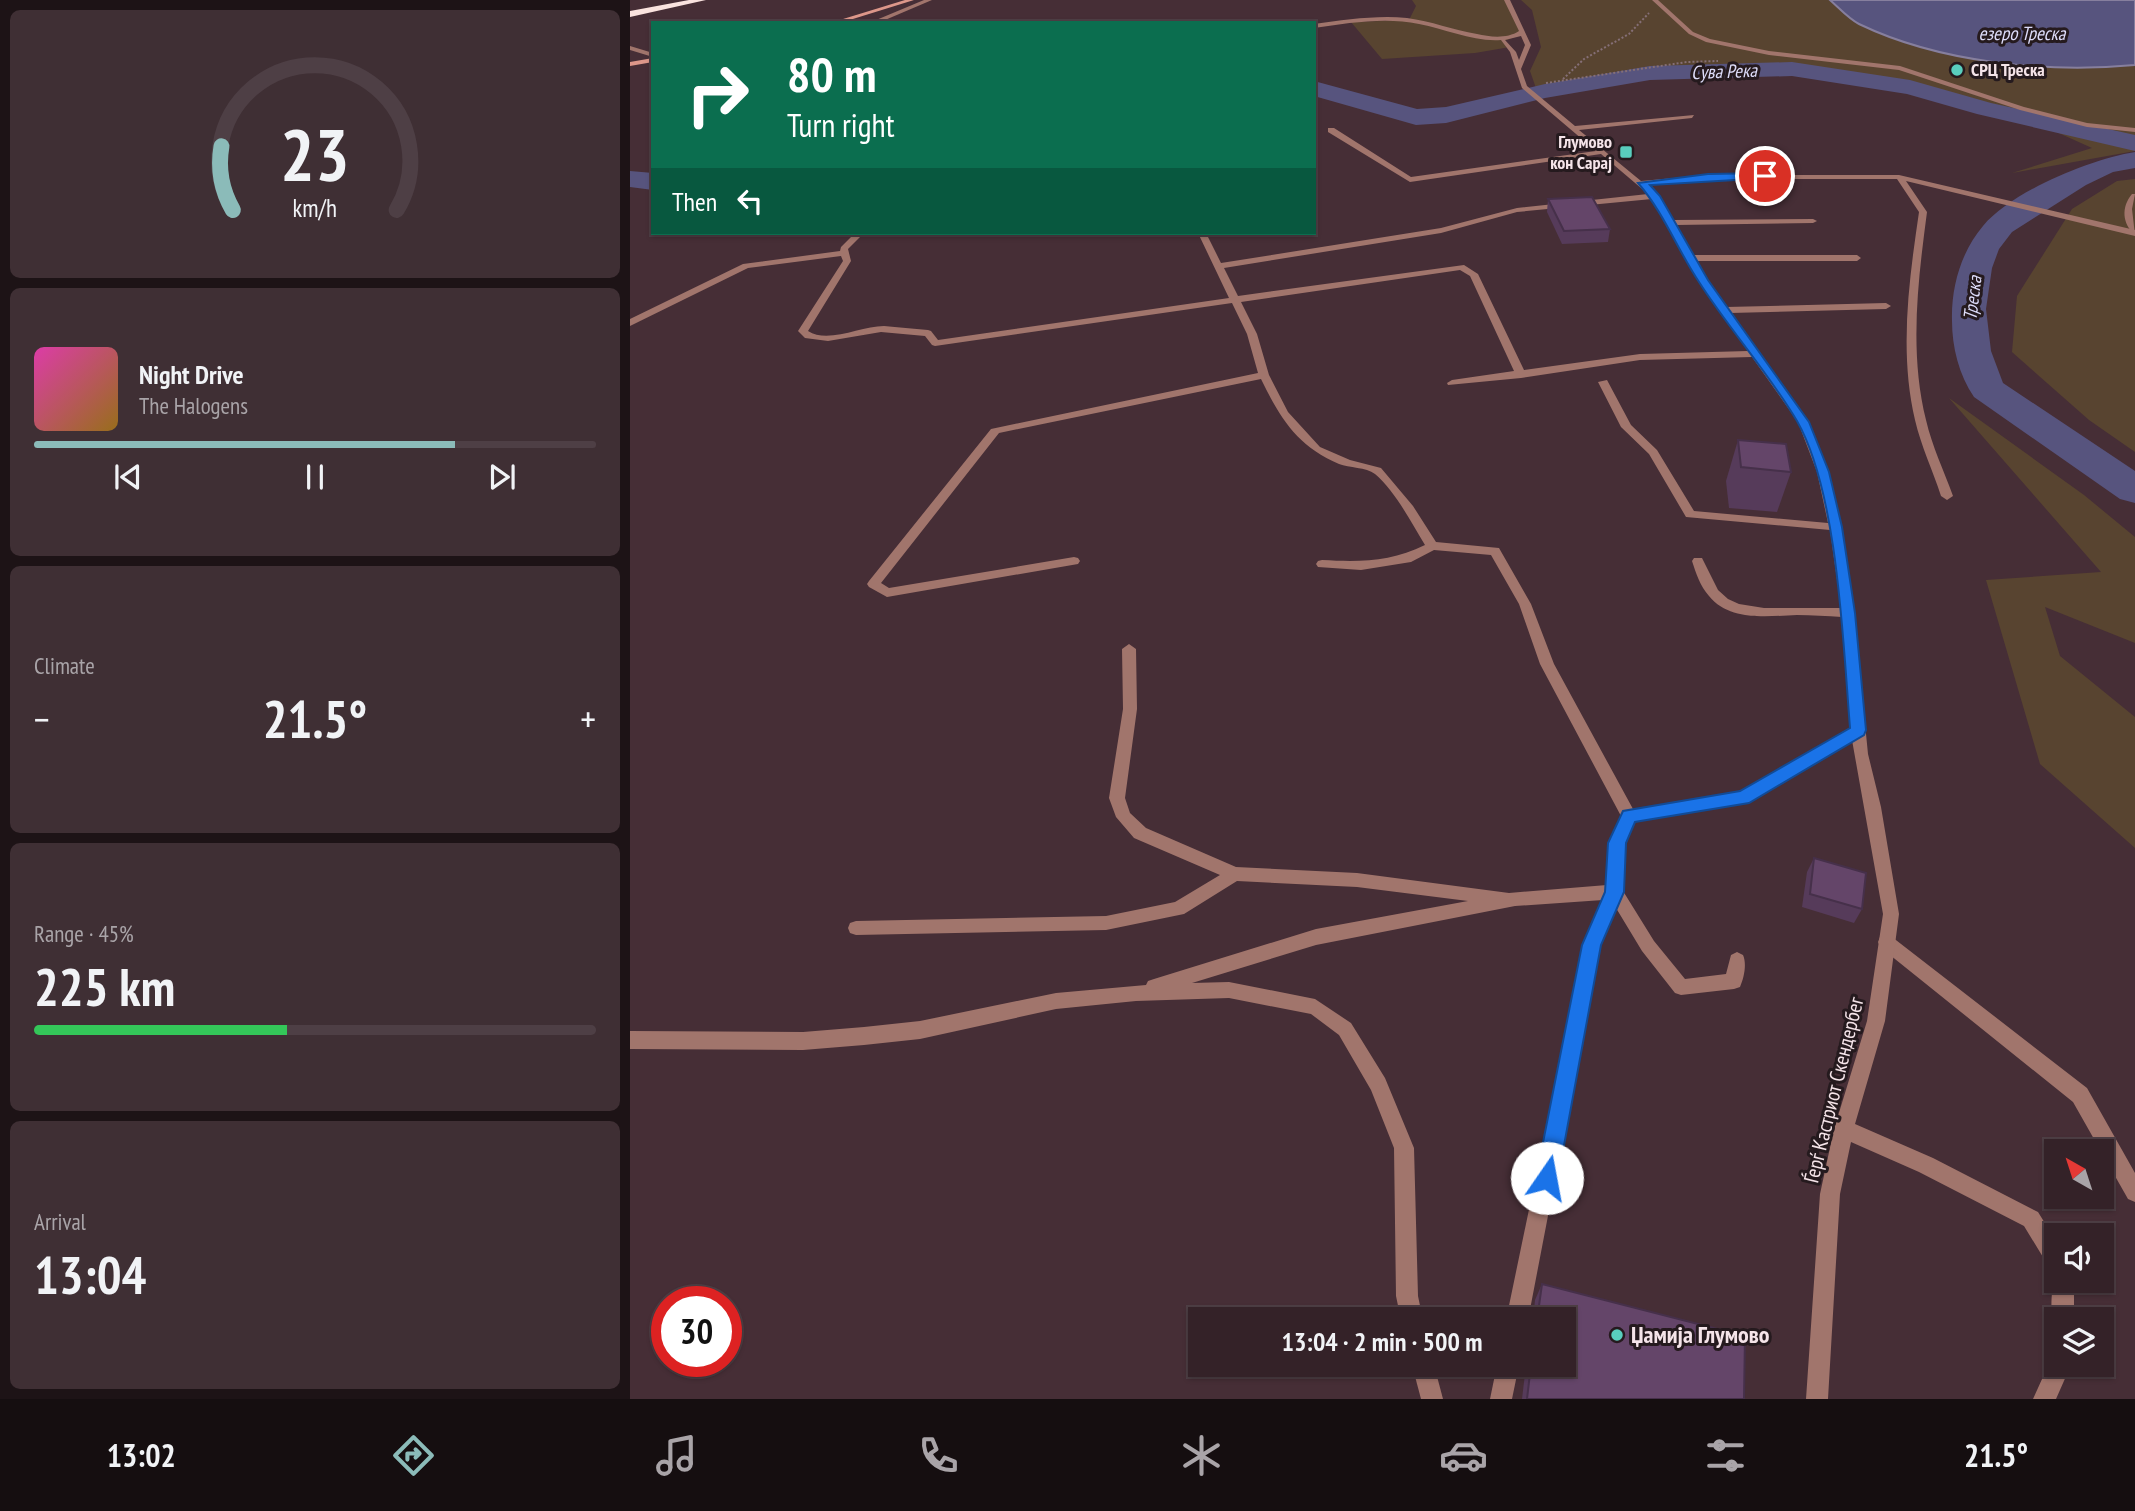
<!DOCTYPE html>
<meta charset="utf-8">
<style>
:root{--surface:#342228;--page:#3f2f34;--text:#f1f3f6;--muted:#a9a4a8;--line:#4e3f45;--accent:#8bbbb9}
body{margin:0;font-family:"PT Sans Narrow",sans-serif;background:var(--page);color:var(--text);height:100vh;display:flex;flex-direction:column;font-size:26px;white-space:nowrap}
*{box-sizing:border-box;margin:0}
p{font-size:23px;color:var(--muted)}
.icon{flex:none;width:38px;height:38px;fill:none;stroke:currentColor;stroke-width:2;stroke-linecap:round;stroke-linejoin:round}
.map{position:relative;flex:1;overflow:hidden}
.details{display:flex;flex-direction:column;gap:10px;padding:10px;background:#1d1316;width:630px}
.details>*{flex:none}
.hud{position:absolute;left:21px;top:21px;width:665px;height:214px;border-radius:0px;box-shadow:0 2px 5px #0004,0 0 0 2px var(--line);background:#0b6e4f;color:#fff;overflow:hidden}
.needle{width:46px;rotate:321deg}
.controls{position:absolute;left:1414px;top:1139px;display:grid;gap:14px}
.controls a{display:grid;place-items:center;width:70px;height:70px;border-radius:0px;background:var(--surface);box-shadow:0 2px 5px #0004,0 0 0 2px var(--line);font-size:35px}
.speed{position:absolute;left:21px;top:1286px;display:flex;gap:14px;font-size:35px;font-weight:700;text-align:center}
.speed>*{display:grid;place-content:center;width:91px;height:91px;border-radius:50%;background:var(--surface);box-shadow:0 2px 5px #0004,0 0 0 2px var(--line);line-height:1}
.speed .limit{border:10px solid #d22;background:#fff;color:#111}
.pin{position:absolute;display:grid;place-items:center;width:60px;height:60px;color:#fff;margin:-30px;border:4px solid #fff;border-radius:50%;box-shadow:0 2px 7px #0007}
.me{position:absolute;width:77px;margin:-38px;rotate:12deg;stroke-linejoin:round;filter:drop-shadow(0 0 5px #0008)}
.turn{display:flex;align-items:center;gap:24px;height:147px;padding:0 21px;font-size:32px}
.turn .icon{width:91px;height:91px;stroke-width:2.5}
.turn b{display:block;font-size:49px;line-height:60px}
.then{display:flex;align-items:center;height:66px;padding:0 21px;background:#0003;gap:14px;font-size:26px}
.big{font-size:52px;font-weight:600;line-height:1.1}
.details .card{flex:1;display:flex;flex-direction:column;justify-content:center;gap:10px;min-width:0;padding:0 24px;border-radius:10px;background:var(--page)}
.details .dial{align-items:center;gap:0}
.dial svg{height:182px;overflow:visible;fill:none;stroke:var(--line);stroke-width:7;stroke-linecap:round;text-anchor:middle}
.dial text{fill:var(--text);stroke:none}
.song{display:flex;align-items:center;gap:21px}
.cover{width:84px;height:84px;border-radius:10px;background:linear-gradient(135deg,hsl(320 70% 55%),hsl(40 70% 35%))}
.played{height:7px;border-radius:4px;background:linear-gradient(90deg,var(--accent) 75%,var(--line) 75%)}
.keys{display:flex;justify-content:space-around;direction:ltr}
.heat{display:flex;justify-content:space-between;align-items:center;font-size:38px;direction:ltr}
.charge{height:10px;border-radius:5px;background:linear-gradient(90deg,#34c759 45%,var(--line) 0)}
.trip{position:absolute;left:558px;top:1307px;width:388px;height:70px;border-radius:0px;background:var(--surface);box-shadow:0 2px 5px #0004,0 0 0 2px var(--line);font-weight:600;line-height:70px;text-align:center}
.dock{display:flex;height:112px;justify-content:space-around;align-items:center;background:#150e10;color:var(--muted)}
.dock .icon{width:49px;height:49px}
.dock .selected{color:var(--accent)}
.dock b{font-size:32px;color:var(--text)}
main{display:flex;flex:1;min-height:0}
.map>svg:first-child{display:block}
</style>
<main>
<section class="details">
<div class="card dial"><svg viewBox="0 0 100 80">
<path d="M14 69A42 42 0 1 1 86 69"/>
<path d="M14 69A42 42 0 0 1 9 41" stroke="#8bbbb9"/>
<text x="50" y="56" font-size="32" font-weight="700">23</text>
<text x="50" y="72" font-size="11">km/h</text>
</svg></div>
<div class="card">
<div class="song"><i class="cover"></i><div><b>Night Drive</b><p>The Halogens</p></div></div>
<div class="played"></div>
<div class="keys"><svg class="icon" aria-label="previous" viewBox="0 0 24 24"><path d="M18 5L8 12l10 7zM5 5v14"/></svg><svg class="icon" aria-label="pause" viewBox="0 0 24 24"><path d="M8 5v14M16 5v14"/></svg><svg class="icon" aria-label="next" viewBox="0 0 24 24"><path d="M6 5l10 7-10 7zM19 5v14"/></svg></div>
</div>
<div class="card"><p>Climate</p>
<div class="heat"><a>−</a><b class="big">21.5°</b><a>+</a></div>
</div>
<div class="card"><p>Range · 45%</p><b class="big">225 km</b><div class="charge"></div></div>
<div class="card"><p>Arrival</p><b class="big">13:04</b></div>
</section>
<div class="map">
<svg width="1505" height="1399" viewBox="0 0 1505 1399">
<rect width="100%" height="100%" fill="#462e36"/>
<g fill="#584430">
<path d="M 782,0 L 877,0 L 892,30 L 885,37 L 874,41 L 880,47 L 845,53 L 752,59 L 721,22 L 779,20 L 786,6 Z"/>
<path d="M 891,0 L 1505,0 L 1505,151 L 1382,173 L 1462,148 L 1393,117 L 1225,75 L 1138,69 L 1059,71 L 907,91 L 900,71 L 911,47 L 902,10 Z"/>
<path d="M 1505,179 L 1505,452 L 1459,420 L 1382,352 L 1387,296 L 1442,209 L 1487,181 Z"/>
<path d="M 1319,398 L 1454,495 L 1505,537 L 1505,643 L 1415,607 L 1430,656 L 1505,717 L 1505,848 L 1410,764 L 1356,580 L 1471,572 Z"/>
</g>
<path fill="#57547e" stroke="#867f9e" stroke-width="2" d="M 1200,0 L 1505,0 L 1505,65 C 1417,73 1310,63 1229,24 C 1219,19 1209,8 1200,0 Z"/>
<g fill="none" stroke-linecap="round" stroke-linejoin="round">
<g fill="#57547e" fill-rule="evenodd">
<path d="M 1162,62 L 1280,80 L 1361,103 L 1505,135 L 1505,151 L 1347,114 L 1277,94 L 1162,76 L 1020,80 L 915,98 L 816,123 L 786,125 L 684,96 L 684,81 L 787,109 L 816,107 L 915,84 L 1020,66 Z"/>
<path d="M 1505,152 L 1505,168 L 1483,172 L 1456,185 L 1382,232 L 1369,249 L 1362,268 L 1356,309 L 1361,351 L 1373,383 L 1505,471 L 1505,503 L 1490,499 L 1344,397 C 1329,375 1322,347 1322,321 C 1321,287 1331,252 1353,226 C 1382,191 1461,159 1505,152 Z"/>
<path d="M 0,171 L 23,173 L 23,190 L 0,187 Z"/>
</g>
<g stroke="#856f76" stroke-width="2" stroke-dasharray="2 2" stroke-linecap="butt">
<path d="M 933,79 L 954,59 L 999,34 L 1019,13"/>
<path d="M 916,83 L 1057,62 L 1088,61"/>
</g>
<g fill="#a1756c" fill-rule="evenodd">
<path d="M 1022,0 L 1028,0 L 1063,32 L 1080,39 L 1139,51 L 1270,66 L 1394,107 L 1457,123 L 1505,128 L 1505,132 L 1457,127 L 1390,110 L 1269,70 L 1139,55 L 1076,42 L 1059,34 Z"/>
<path d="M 0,46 L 23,53 L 23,57 L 0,50 Z"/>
<path d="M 1502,194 L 1505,194 L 1502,209 L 1505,235 C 1492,224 1491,207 1502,194 Z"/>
<path d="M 1256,934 L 1262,937 L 1457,1088 L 1505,1173 L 1505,1202 L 1498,1199 L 1443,1102 L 1250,947 L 1248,942 L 1250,937 Z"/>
</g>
<g fill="#a1756c" fill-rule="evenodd">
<path d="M 294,0 L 302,0 L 248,23 L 239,23 Z"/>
<path d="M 874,0 L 880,0 L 901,45 L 891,69 L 897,86 L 945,126 L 1064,115 L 1062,118 L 949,130 L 1011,181 L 1078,175 L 1269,175 L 1505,230 L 1505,236 L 1276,181 L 1297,212 C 1288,280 1279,352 1296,420 C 1302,446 1314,471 1323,496 L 1317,500 L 1311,496 C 1303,471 1291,446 1285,420 C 1269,352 1279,280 1289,212 L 1267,179 L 1078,179 L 1017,185 L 1028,194 L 1043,220 L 1183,219 L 1187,221 L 1183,223 L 1046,225 L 1063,255 L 1227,255 L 1231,258 L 1227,261 L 1066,261 L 1096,307 L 1256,303 L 1261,306 L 1256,309 L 1100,313 L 1178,422 L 1199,472 L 1211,527 L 1224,613 L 1238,754 L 1251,807 L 1269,914 L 1255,1021 L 1225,1124 L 1303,1158 L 1408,1212 L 1426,1241 L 1426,1270 L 1419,1267 L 1394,1226 L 1289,1172 L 1221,1142 L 1210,1194 L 1198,1399 L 1176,1399 L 1190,1194 L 1204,1129 L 1237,1021 L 1253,914 L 1222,740 L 1118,802 L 1004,821 L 995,843 L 993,891 L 1024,941 L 1055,979 L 1096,974 L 1101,955 L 1107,952 L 1113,955 C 1117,964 1114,978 1110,987 L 1104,989 L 1051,995 L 1045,993 L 1012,951 L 986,908 L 970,945 L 898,1320 L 876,1320 L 954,945 L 973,900 L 885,906 L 686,945 L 562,983 L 599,982 L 685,999 L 721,1023 L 755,1078 L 784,1148 L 788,1296 L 793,1320 L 771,1320 L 766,1296 L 764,1148 L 741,1090 L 709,1035 L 681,1014 L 599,998 L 506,1001 L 426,1009 L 290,1039 L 234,1045 L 173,1050 L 0,1049 L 0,1031 L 173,1032 L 234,1027 L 290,1021 L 426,993 L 516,985 L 518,981 L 524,979 L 686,929 L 838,901 L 727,887 L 607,881 L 554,914 L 476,930 L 226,935 L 220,933 L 218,928 L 220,923 L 226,921 L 476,916 L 545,902 L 590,875 L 504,838 L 486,817 L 479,798 L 493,709 L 492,649 L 499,644 L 506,649 L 507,709 L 495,798 L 500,813 L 516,828 L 606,867 L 727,873 L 879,893 L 977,885 L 979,843 L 991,816 L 910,664 L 889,604 L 861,555 L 804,550 L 781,562 L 731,570 L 688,567 L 686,564 L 688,561 L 692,560 C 730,562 761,562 795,545 C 781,522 765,491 745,474 C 736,467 719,468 709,464 C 667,446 650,418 631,379 L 369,433 L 251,583 L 259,588 L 444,557 L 448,558 L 450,561 L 448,564 L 257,597 L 239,587 L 237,584 L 239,581 L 361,429 L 628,373 L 617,334 L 602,303 L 305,346 L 302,345 L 295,336 L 251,332 L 198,341 L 175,338 L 168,331 L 213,261 L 211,256 L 118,268 L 0,326 L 0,319 L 113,264 L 210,251 L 211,247 L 225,233 L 234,233 L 218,249 L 221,261 L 178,331 C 198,344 231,326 254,326 C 268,327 283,329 298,330 L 301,331 L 308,340 L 599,298 L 568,233 L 576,233 L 591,263 L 811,228 L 887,208 L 1018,194 L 971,154 L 780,182 L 698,132 L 698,128 L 704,128 L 781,177 L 966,151 L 892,88 L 880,52 L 871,40 C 843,42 816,29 789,24 C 755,17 719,23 684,28 L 684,24 C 715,20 746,15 777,18 C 801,21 823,30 847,34 C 860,37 877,39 889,31 ZM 891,36 L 895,45 L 889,60 L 886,52 L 875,40 ZM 1022,199 L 1068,281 L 1118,351 L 1010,354 L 894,370 L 848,274 L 834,265 L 608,296 L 594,268 L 811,233 L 887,212 ZM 830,270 L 840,276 L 884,371 L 822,380 L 817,383 L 818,385 L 891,378 L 1010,360 L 1122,357 L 1168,422 L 1187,472 L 1198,523 L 1064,511 L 1027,450 L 1001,425 L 977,380 L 968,382 L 991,427 L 1019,454 L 1056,517 L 1200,530 L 1211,608 L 1134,608 L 1109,604 L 1098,599 L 1088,590 L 1072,558 L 1064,558 L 1062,561 C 1066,573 1070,586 1079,596 C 1100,622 1138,616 1167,615 C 1182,615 1197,616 1212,617 L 1221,727 L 1110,792 L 1003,809 L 924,664 L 901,604 L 869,548 L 806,542 L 783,506 L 751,468 L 720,460 L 690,447 L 658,412 L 639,375 L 627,334 L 611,302 Z"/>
<path d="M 1426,1274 L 1426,1281 L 1444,1281 L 1444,1320 L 1426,1320 L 1426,1328 C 1419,1315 1421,1288 1426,1274 Z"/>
<path d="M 1426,1356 L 1426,1365 L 1441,1365 L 1426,1399 L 1403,1399 L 1422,1357 Z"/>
<path d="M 782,1365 L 804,1365 L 813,1399 L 791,1399 Z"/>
<path d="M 867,1365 L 889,1365 L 882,1399 L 860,1399 Z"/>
</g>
<g fill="#dd978a" fill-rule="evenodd">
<path d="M 275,0 L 284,0 L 210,23 L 200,23 Z"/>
<path d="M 23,58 L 23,62 L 0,66 L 0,62 Z"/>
</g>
<path fill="#fae3df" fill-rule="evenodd" d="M 59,0 L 76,0 L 0,17 L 0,11 Z"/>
</g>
<g fill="#563b5a">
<path d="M 918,199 L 980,229 L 978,242 L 932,244 L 917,212 Z"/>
<path d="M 1108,440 L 1161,472 L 1147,512 L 1099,508 L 1096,481 Z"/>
<path d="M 1184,858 L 1232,909 L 1224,923 L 1172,907 L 1177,872 Z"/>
<path d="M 912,1284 L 1114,1399 L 892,1399 L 896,1365 L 934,1365 L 934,1320 L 903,1320 L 905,1300 Z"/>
</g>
<g fill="#644569" stroke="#46304a" stroke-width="2">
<path d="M 962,197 L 980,229 L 934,231 L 918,199 Z"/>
<path d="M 1108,440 L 1156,444 L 1161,472 L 1111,467 Z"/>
<path d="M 1184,858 L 1236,873 L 1232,909 L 1180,894 Z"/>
<path d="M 912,1284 L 1115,1336 L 1114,1399 L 897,1399 L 901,1365 L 934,1365 L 934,1320 L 907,1320 Z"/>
</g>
<path fill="#1a73e8" stroke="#114b97" stroke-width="2" d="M 1135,173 L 1138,178 L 1020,185 L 1030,196 L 1078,280 L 1179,422 L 1199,472 L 1212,527 L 1225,613 L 1236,730 L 1234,735 L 1119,803 L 1005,822 L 996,843 L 994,892 L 971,945 L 928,1178 L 925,1185 L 917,1189 L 909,1185 L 906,1178 L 952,945 L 975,892 L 978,843 L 993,811 L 1110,791 L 1220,728 C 1213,643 1208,493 1167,421 C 1138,372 1099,329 1069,282 C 1047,249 1034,213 1008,183 L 1078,174 Z"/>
<g fill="#59cebe" stroke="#251a1e" stroke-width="2.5">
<circle cx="1327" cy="70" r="7"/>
<rect x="989" y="145" width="14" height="14" rx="3.5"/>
<circle cx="987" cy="1335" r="7"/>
</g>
<g text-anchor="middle" stroke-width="6" stroke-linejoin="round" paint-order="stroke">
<g font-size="18" font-weight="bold" fill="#f5e4e9" stroke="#251a1e" text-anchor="start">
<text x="1341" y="76">СРЦ Треска</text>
<text x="982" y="148" text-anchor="end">Глумово<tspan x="982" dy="21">кон Сарај</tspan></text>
</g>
<g font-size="19" font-style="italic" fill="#dddcf9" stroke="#251a1e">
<text x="1392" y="40">езеро Треска</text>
<text transform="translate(1094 71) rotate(-2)" y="7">Сува Река</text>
<text transform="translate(1342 298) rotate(-83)" y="7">Треска</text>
</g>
<g font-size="21" fill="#f5e4e9" stroke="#251a1e">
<text transform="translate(1204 1090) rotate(-76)" y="7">Ѓерѓ Кастриот Скендербег</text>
</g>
<g font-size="24" font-weight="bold" fill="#f5e4e9" stroke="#251a1e" text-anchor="start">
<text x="1001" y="1343">Џамија Глумово</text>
</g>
</g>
</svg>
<div class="controls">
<a><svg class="needle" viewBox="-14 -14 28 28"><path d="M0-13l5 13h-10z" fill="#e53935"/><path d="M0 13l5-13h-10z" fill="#a9a4a8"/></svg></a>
<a><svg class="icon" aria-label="sound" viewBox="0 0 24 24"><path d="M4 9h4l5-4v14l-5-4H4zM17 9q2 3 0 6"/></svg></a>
<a><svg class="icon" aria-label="layers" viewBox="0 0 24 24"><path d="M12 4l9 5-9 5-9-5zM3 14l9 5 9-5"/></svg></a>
</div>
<div class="speed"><div class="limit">30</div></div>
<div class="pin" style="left:1135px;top:176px;background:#d93025"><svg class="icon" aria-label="arrive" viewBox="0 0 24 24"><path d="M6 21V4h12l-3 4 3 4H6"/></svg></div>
<svg class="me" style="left:917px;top:1178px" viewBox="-20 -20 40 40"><circle r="19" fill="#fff"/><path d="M0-13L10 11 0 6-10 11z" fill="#1a73e8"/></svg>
<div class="trip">13:04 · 2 min · 500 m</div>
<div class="hud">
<div class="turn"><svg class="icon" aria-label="right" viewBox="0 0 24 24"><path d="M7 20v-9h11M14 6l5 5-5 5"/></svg><div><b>80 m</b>Turn right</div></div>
<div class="then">Then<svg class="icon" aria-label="left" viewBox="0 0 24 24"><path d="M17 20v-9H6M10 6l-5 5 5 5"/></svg></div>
</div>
</div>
</main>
<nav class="dock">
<b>13:02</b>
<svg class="icon selected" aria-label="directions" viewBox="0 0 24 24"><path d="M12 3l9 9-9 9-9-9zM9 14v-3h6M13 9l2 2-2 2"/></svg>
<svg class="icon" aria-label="music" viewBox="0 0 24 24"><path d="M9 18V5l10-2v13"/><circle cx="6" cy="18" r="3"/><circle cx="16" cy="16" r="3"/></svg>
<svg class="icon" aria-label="phone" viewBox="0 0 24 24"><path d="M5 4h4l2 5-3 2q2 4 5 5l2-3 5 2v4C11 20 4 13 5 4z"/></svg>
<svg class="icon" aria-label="climate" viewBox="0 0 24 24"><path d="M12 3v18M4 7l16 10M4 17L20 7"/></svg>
<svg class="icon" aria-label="car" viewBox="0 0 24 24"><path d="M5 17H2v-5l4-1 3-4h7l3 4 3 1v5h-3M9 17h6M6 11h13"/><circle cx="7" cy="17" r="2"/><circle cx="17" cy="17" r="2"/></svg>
<svg class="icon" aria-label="filters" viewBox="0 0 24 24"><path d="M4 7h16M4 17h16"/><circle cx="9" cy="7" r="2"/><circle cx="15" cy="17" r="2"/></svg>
<b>21.5°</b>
</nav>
